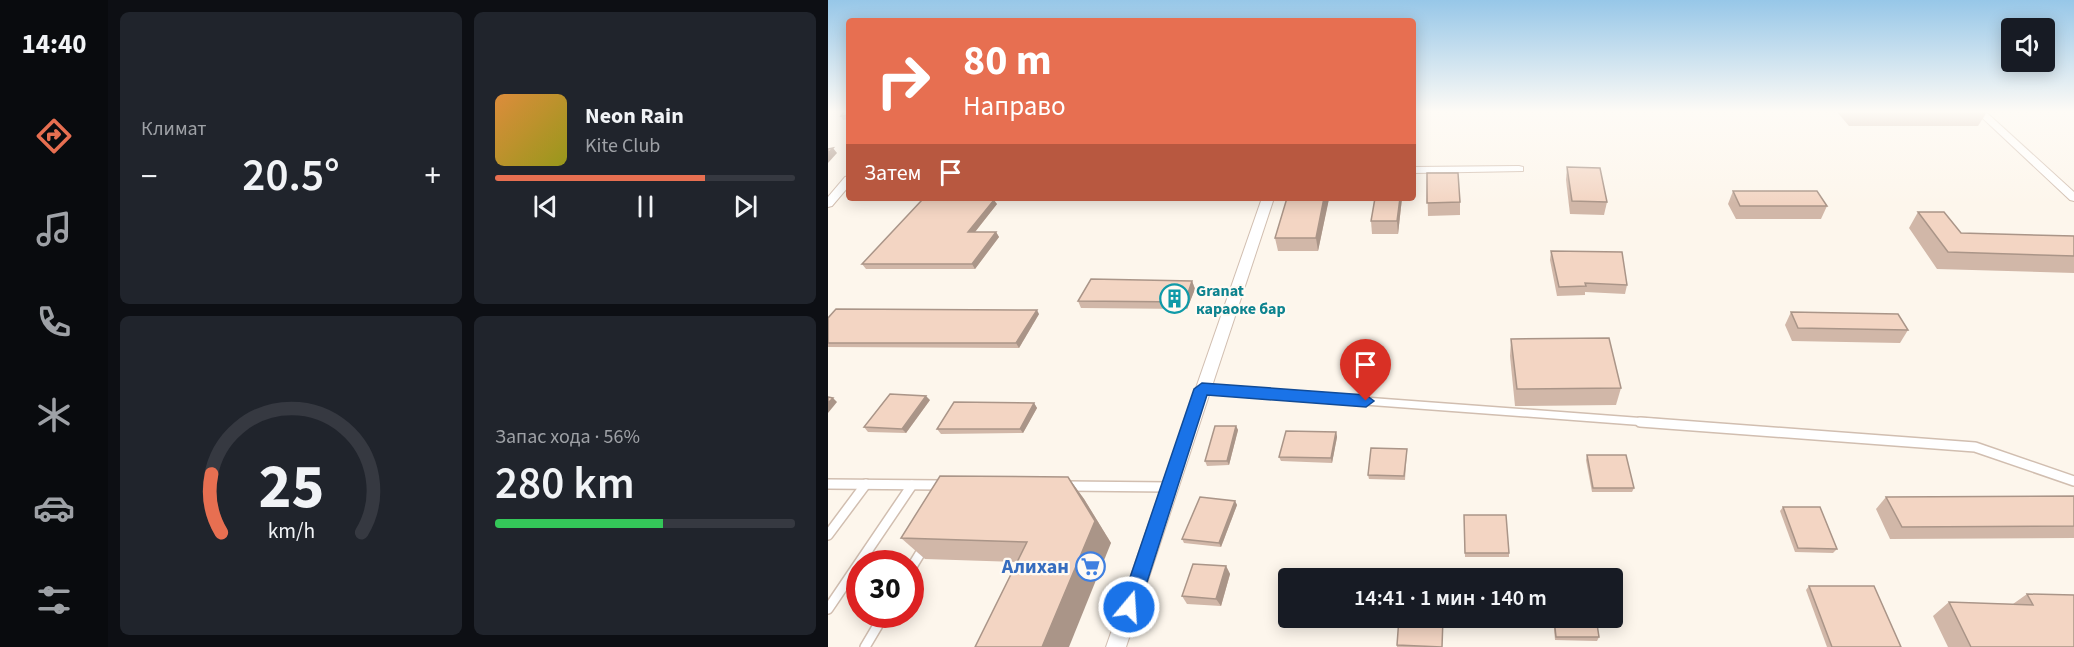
<!DOCTYPE html>
<html lang="ru">
<meta charset="utf-8">
<style>
:root{--surface:#171b24;--page:#20242c;--text:#f1f3f6;--muted:#9ea1a6;--line:#363941;--accent:#e76f51}
body{margin:0;font-family:"Source Sans 3",sans-serif;background:var(--page);color:var(--text);height:100vh;display:flex;flex-direction:column;font-size:22px;white-space:nowrap}
*{box-sizing:border-box;margin:0}
p{font-size:20px;color:var(--muted)}
.icon{flex:none;width:33px;height:33px;fill:none;stroke:currentColor;stroke-width:2;stroke-linecap:round;stroke-linejoin:round}
.map{position:relative;flex:1;overflow:hidden}
.panel{display:flex;flex-direction:column;gap:12px;padding:12px;background:#0d0f14;width:720px}
.panel>*{flex:none}
.guide{position:absolute;left:18px;top:18px;width:570px;height:183px;border-radius:6px;box-shadow:0 3px 15px #0003;background:#e76f51;color:#fff;overflow:hidden}
.fabs{position:absolute;left:1173px;top:18px;display:grid;gap:12px}
.fabs a{display:grid;place-items:center;width:54px;height:54px;border-radius:6px;background:var(--surface);box-shadow:0 3px 15px #0003;font-size:30px}
.speed{position:absolute;left:18px;top:550px;display:flex;gap:12px;font-size:30px;font-weight:700;text-align:center}
.speed>*{display:grid;place-content:center;width:78px;height:78px;border-radius:50%;background:var(--surface);box-shadow:0 3px 15px #0003;line-height:1}
.speed .limit{border:9px solid #d22;background:#fff;color:#111}
.pin{position:absolute;display:grid;place-items:center;width:51px;height:51px;color:#fff;margin:-62px -26px;border-radius:50% 50% 50% 0;rotate:-45deg;box-shadow:0 0 6px #0007}
.pin .icon{rotate:45deg}
.me{position:absolute;width:66px;margin:-33px;rotate:18deg;stroke-linejoin:round;filter:drop-shadow(0 0 4px #0008)}
.turn{display:flex;align-items:center;gap:21px;height:126px;padding:0 18px;font-size:27px}
.turn .icon{width:78px;height:78px;stroke-width:2.5}
.turn b{display:block;font-size:42px;line-height:51px}
.then{display:flex;align-items:center;height:57px;padding:0 18px;background:#0003;gap:12px;font-size:22px}
.big{font-size:45px;font-weight:600;line-height:1.1}
.panel .tile{flex:1;display:flex;flex-direction:column;justify-content:center;gap:9px;min-width:0;padding:0 21px;border-radius:9px;background:var(--page)}
.panel .dial{align-items:center;gap:0}
.dial svg{height:156px;overflow:visible;fill:none;stroke:var(--line);stroke-width:7;stroke-linecap:round;text-anchor:middle}
.dial text{fill:var(--text);stroke:none}
.song{display:flex;align-items:center;gap:18px}
.cover{width:72px;height:72px;border-radius:9px;background:linear-gradient(135deg,hsl(30 70% 55%),hsl(60 70% 35%))}
.played{height:6px;border-radius:3px;background:linear-gradient(90deg,var(--accent) 70%,var(--line) 70%)}
.keys{display:flex;justify-content:space-around;direction:ltr}
.heat{display:flex;justify-content:space-between;align-items:center;font-size:33px;direction:ltr}
.charge{height:9px;border-radius:4px;background:linear-gradient(90deg,#34c759 56%,var(--line) 0)}
.panel .tiles{flex:1;display:grid;gap:12px;grid-template-columns:repeat(2,1fr)}
.trip{position:absolute;left:450px;top:568px;width:345px;height:60px;border-radius:6px;background:var(--surface);box-shadow:0 3px 15px #0003;font-weight:600;line-height:60px;text-align:center}
main{display:flex;flex:1;min-height:0}
.tabs{display:flex;flex-direction:column;width:108px;justify-content:space-around;align-items:center;background:#090b0e;color:var(--muted)}
.tabs .icon{width:42px;height:42px}
.tabs .active{color:var(--accent)}
.tabs b{font-size:27px;color:var(--text)}
.map>svg:first-child{display:block}
</style>
<main>
<nav class="tabs">
<b>14:40</b>
<svg class="icon active" aria-label="directions" viewBox="0 0 24 24"><path d="M12 3l9 9-9 9-9-9zM9 14v-3h6M13 9l2 2-2 2"/></svg>
<svg class="icon" aria-label="music" viewBox="0 0 24 24"><path d="M9 18V5l10-2v13"/><circle cx="6" cy="18" r="3"/><circle cx="16" cy="16" r="3"/></svg>
<svg class="icon" aria-label="phone" viewBox="0 0 24 24"><path d="M5 4h4l2 5-3 2q2 4 5 5l2-3 5 2v4C11 20 4 13 5 4z"/></svg>
<svg class="icon" aria-label="climate" viewBox="0 0 24 24"><path d="M12 3v18M4 7l16 10M4 17L20 7"/></svg>
<svg class="icon" aria-label="car" viewBox="0 0 24 24"><path d="M5 17H2v-5l4-1 3-4h7l3 4 3 1v5h-3M9 17h6M6 11h13"/><circle cx="7" cy="17" r="2"/><circle cx="17" cy="17" r="2"/></svg>
<svg class="icon" aria-label="filters" viewBox="0 0 24 24"><path d="M4 7h16M4 17h16"/><circle cx="9" cy="7" r="2"/><circle cx="15" cy="17" r="2"/></svg>
</nav>
<section class="panel">
<div class="tiles">
<div class="tile"><p>Климат</p>
<div class="heat"><a>−</a><b class="big">20.5°</b><a>+</a></div>
</div>
<div class="tile">
<div class="song"><i class="cover"></i><div><b>Neon Rain</b><p>Kite Club</p></div></div>
<div class="played"></div>
<div class="keys"><svg class="icon" aria-label="previous" viewBox="0 0 24 24"><path d="M18 5L8 12l10 7zM5 5v14"/></svg><svg class="icon" aria-label="pause" viewBox="0 0 24 24"><path d="M8 5v14M16 5v14"/></svg><svg class="icon" aria-label="next" viewBox="0 0 24 24"><path d="M6 5l10 7-10 7zM19 5v14"/></svg></div>
</div>
<div class="tile dial"><svg viewBox="0 0 100 80">
<path d="M14 69A42 42 0 1 1 86 69"/>
<path d="M14 69A42 42 0 0 1 9 39" stroke="#e76f51"/>
<text x="50" y="56" font-size="32" font-weight="700">25</text>
<text x="50" y="72" font-size="11">km/h</text>
</svg></div>
<div class="tile"><p>Запас хода · 56%</p><b class="big">280 km</b><div class="charge"></div></div>
</div>
</section>
<div class="map">
<svg width="1246" height="647" viewBox="0 0 1246 647">
<rect width="100%" height="100%" fill="#fdf6ec"/>
<g fill="none" stroke-linecap="round" stroke-linejoin="round">
<defs>
<path id="service-far1" d="M 376,389 L 832,423"/>
<g id="service">
<path d="M 812,422 L 1147,447 L 1246,481"/>
<path d="M 0,484 L 113,485"/>
<path d="M 238,486 L 341,487"/>
<path d="M 0,535 L 38,484"/>
<path d="M 82,570 L 96,547"/>
<path d="M 0,609 L 84,485"/>
<path d="M 37,647 L 56,615"/>
</g>
<g id="minor">
<path d="M 1148,112 L 1158,112 L 1246,192 L 1246,201 L 1242,200 Z"/>
<path d="M 691,166 L 695,167 L 695,171 L 585,173 L 585,167 Z"/>
<path d="M 21,176 L 21,186 L 4,206 L 0,207 L 0,197 L 17,177 Z"/>
<path d="M 434,198 L 446,198 L 298,647 L 278,647 Z"/>
</g>
</defs>
<use href="#service-far1" stroke="#d1beb0" stroke-width="10"/>
<use href="#service" stroke="#d1beb0" stroke-width="12"/>
<use href="#minor" stroke="#d1beb0" stroke-width="2"/>
<use href="#service-far1" stroke="#fff" stroke-width="7"/>
<use href="#service" stroke="#fff" stroke-width="9"/>
<use href="#minor" fill="#fff" fill-rule="evenodd"/>
</g>
<g fill="#d1b7a8">
<path d="M 21,112 L 21,119 L 15,120 L 13,116 Z"/>
<path d="M 1009,112 L 1159,112 L 1150,126 L 1021,126 Z"/>
<path d="M 739,167 L 779,202 L 776,215 L 742,214 L 738,180 Z"/>
<path d="M 599,173 L 632,202 L 632,215 L 600,216 Z"/>
<path d="M 905,191 L 999,206 L 993,219 L 908,219 L 900,204 Z"/>
<path d="M 132,198 L 159,198 L 157,200 L 169,204 L 147,232 L 168,232 L 171,237 L 147,269 L 38,269 L 34,264 Z"/>
<path d="M 459,198 L 501,198 L 490,251 L 450,251 L 447,238 Z"/>
<path d="M 547,198 L 574,198 L 570,234 L 544,234 L 543,221 Z"/>
<path d="M 1090,212 L 1133,233 L 1246,236 L 1246,273 L 1109,269 L 1081,228 Z"/>
<path d="M 723,251 L 799,285 L 797,294 L 757,292 L 757,295 L 729,296 L 722,260 Z"/>
<path d="M 364,281 L 367,289 L 359,309 L 253,308 L 250,301 Z"/>
<path d="M 963,312 L 1080,330 L 1072,343 L 964,341 L 957,325 Z"/>
<path d="M 211,314 L 191,348 L 0,347 L 0,318 Z"/>
<path d="M 683,339 L 793,388 L 788,405 L 687,406 L 682,356 Z"/>
<path d="M 102,400 L 78,433 L 40,432 L 36,427 Z"/>
<path d="M 206,403 L 209,408 L 195,433 L 113,434 L 109,429 Z"/>
<path d="M 408,426 L 410,430 L 401,465 L 379,466 L 377,461 Z"/>
<path d="M 508,432 L 509,437 L 504,463 L 453,461 L 451,457 Z"/>
<path d="M 579,449 L 577,480 L 541,479 L 540,475 Z"/>
<path d="M 759,455 L 806,488 L 804,492 L 764,492 L 758,460 Z"/>
<path d="M 240,477 L 256,499 L 283,543 L 189,562 L 97,559 L 73,538 Z"/>
<path d="M 1246,496 L 1246,538 L 1062,539 L 1048,509 L 1058,497 Z"/>
<path d="M 407,501 L 409,505 L 393,547 L 356,543 L 354,539 Z"/>
<path d="M 955,507 L 1009,549 L 1005,553 L 967,552 L 952,511 Z"/>
<path d="M 636,515 L 681,553 L 681,557 L 637,557 Z"/>
<path d="M 398,566 L 402,574 L 393,606 L 359,604 L 354,596 Z"/>
<path d="M 981,586 L 1073,647 L 999,647 L 978,590 Z"/>
<path d="M 1199,594 L 1246,647 L 1120,647 L 1105,616 L 1121,602 L 1185,604 Z"/>
<path d="M 725,618 L 768,618 L 771,637 L 769,641 L 727,640 Z"/>
<path d="M 569,645 L 614,647 L 569,647 Z"/>
</g>
<g fill="#aa9588">
<path d="M 5,148 L 9,153 L 0,163 L 0,153 Z"/>
<path d="M 496,198 L 501,199 L 490,251 L 488,238 Z"/>
<path d="M 572,198 L 574,198 L 570,234 L 569,221 Z"/>
<path d="M 166,200 L 169,204 L 143,237 L 140,232 Z"/>
<path d="M 168,232 L 171,237 L 147,269 L 144,264 Z"/>
<path d="M 364,281 L 367,289 L 359,309 L 357,302 Z"/>
<path d="M 209,310 L 211,314 L 191,348 L 188,343 Z"/>
<path d="M 98,396 L 102,400 L 78,433 L 74,429 Z"/>
<path d="M 5,398 L 9,402 L 0,413 L 0,403 Z"/>
<path d="M 206,403 L 209,408 L 195,433 L 192,429 Z"/>
<path d="M 408,426 L 410,430 L 401,465 L 399,461 Z"/>
<path d="M 508,432 L 509,437 L 504,463 L 503,458 Z"/>
<path d="M 240,477 L 256,499 L 283,543 L 241,647 L 214,647 Z"/>
<path d="M 407,501 L 409,505 L 393,547 L 391,543 Z"/>
<path d="M 398,566 L 402,574 L 393,606 L 388,599 Z"/>
</g>
<g fill="#f3d5c3" stroke="#aa9588" stroke-width="1.5">
<path d="M 16,112 L 21,112 L 21,115 L 13,116 Z"/>
<path d="M 5,148 L 0,153 L 0,149 Z"/>
<path d="M 739,167 L 772,168 L 779,202 L 744,201 Z"/>
<path d="M 599,173 L 630,173 L 632,202 L 599,203 Z"/>
<path d="M 905,191 L 989,191 L 999,206 L 912,206 Z"/>
<path d="M 132,198 L 152,198 L 150,200 L 166,200 L 140,232 L 168,232 L 144,264 L 34,264 L 94,200 L 131,200 Z"/>
<path d="M 459,198 L 496,198 L 488,238 L 447,238 Z"/>
<path d="M 547,198 L 572,198 L 569,221 L 543,221 Z"/>
<path d="M 1090,212 L 1116,212 L 1133,233 L 1246,236 L 1246,256 L 1120,252 Z"/>
<path d="M 723,251 L 794,252 L 799,285 L 757,283 L 758,286 L 731,287 Z"/>
<path d="M 263,279 L 364,281 L 357,302 L 250,301 Z"/>
<path d="M 8,309 L 209,310 L 188,343 L 0,343 L 0,318 Z"/>
<path d="M 963,312 L 1070,314 L 1080,330 L 970,328 Z"/>
<path d="M 781,338 L 793,388 L 689,389 L 683,339 Z"/>
<path d="M 62,394 L 98,396 L 74,429 L 36,427 Z"/>
<path d="M 0,397 L 5,398 L 0,403 Z"/>
<path d="M 126,402 L 206,403 L 192,429 L 109,429 Z"/>
<path d="M 387,426 L 408,426 L 399,461 L 377,461 Z"/>
<path d="M 458,431 L 508,432 L 503,458 L 451,457 Z"/>
<path d="M 543,448 L 579,449 L 576,476 L 540,475 Z"/>
<path d="M 759,455 L 798,455 L 806,488 L 765,488 Z"/>
<path d="M 112,476 L 240,477 L 267,521 L 214,647 L 147,647 L 199,542 L 73,538 Z"/>
<path d="M 1246,496 L 1246,526 L 1074,527 L 1058,497 Z"/>
<path d="M 372,497 L 407,501 L 391,543 L 354,539 Z"/>
<path d="M 955,507 L 992,507 L 1009,549 L 970,548 Z"/>
<path d="M 636,515 L 678,515 L 681,553 L 637,553 Z"/>
<path d="M 365,564 L 398,566 L 388,599 L 354,596 Z"/>
<path d="M 981,586 L 1046,586 L 1073,647 L 1004,647 Z"/>
<path d="M 1199,594 L 1246,595 L 1246,647 L 1143,647 L 1121,602 L 1205,605 Z"/>
<path d="M 571,618 L 615,618 L 614,647 L 569,645 Z"/>
<path d="M 726,618 L 768,618 L 771,637 L 728,637 Z"/>
</g>
<linearGradient id="sky" x2="0" y2="1"><stop stop-color="#97c7e8"/><stop offset="0.55" stop-color="#fefbf6"/><stop offset="1" stop-color="#fefbf6" stop-opacity="0"/></linearGradient>
<rect width="1246" height="203" fill="url(#sky)"/>
<path fill="#1a73e8" stroke="#114b97" stroke-width="1.5" d="M 374,383 L 538,395 L 546,401 L 538,407 L 379,395 L 311,607 L 308,614 L 301,617 L 295,614 L 292,607 L 366,389 Z"/>
<defs>
<symbol id="building-ring" viewBox="-11 -11 22 22"><circle r="9.5" fill="#fffaf3" stroke="#0f9aa8" stroke-width="1.5"/><path d="M-4-6H4V6H1V3H-1V6H-4ZM-2.5-4.3h1.7v1.8h-1.7ZM.8-4.3h1.7v1.8H.8ZM-2.5-1h1.7V.8h-1.7ZM.8-1h1.7V.8H.8Z" fill="#0f9aa8"/></symbol>
<symbol id="supermarket-ring" viewBox="-11 -11 22 22"><circle r="9.5" fill="#fffaf3" stroke="#3f7fe0" stroke-width="1.5"/><path d="M-6-5.5h2.5l.6 2H6L4.5 2H-2.5L-4.4-4H-6ZM-1.5 3.2a1.3 1.3 0 1 0 .1 0ZM3 3.2a1.3 1.3 0 1 0 .1 0Z" fill="#3f7fe0"/></symbol>
</defs>
<g fill-rule="evenodd">
<use href="#building-ring" x="330" y="282" width="33" height="33"/>
<use href="#supermarket-ring" x="246" y="550" width="33" height="33"/>
</g>
<g text-anchor="middle" stroke-width="4.5" stroke-linejoin="round" paint-order="stroke">
<g font-size="16" font-weight="bold" fill="#0d838f" stroke="#fffaf3" text-anchor="start">
<text x="368" y="296">Granat<tspan x="368" dy="18">караоке бар</tspan></text>
</g>
<g font-size="20" font-weight="bold" fill="#366cbe" stroke="#fffaf3" text-anchor="end">
<text x="241" y="573">Алихан</text>
</g>
</g>
</svg>
<div class="fabs">
<a><svg class="icon" aria-label="sound" viewBox="0 0 24 24"><path d="M4 9h4l5-4v14l-5-4H4zM17 9q2 3 0 6"/></svg></a>
</div>
<div class="speed"><div class="limit">30</div></div>
<div class="pin" style="left:538px;top:401px;background:#d93025"><svg class="icon" aria-label="arrive" viewBox="0 0 24 24"><path d="M6 21V4h12l-3 4 3 4H6"/></svg></div>
<svg class="me" style="left:301px;top:607px" viewBox="-20 -20 40 40"><circle r="17" fill="#1a73e8" stroke="#fff" stroke-width="3"/><path d="M0-11L8 9 0 5-8 9z" fill="#fff"/></svg>
<div class="trip">14:41 · 1 мин · 140 m</div>
<div class="guide">
<div class="turn"><svg class="icon" aria-label="right" viewBox="0 0 24 24"><path d="M7 20v-9h11M14 6l5 5-5 5"/></svg><div><b>80 m</b>Направо</div></div>
<div class="then">Затем<svg class="icon" aria-label="arrive" viewBox="0 0 24 24"><path d="M6 21V4h12l-3 4 3 4H6"/></svg></div>
</div>
</div>
</main>
